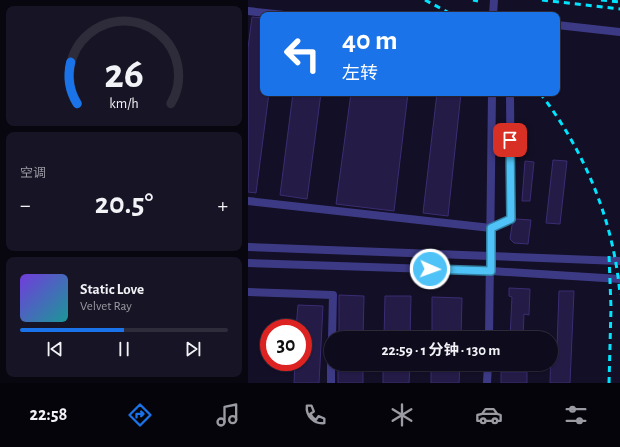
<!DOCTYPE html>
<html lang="zh">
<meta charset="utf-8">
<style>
:root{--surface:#0e0b1c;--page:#171425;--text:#f1f3f6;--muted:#9b9ba3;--line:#2e2b3b;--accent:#1a73e8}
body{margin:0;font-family:"Alegreya Sans","Noto Sans SC",sans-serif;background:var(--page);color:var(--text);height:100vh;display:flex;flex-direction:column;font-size:15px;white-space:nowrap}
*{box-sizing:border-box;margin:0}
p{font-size:13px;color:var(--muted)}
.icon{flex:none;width:22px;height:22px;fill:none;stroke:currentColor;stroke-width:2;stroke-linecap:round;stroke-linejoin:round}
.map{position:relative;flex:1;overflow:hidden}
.details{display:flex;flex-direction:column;gap:6px;padding:6px;background:#08060f;width:248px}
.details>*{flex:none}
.top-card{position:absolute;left:12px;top:12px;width:300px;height:84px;border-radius:8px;box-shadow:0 1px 3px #0004,0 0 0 1px var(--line);background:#1a73e8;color:#fff;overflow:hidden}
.speed{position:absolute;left:12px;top:319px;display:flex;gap:8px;font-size:20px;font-weight:700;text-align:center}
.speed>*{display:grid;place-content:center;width:52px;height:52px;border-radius:50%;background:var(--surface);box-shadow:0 1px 3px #0004,0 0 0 1px var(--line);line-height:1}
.speed .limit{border:6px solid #d22;background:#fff;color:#111}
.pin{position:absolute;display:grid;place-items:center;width:34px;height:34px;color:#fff;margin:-17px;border-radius:8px;box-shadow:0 2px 6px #0006}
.me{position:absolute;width:44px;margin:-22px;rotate:92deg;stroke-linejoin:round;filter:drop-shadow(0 0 3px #0008)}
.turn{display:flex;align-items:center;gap:14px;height:84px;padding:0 16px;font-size:18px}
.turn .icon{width:52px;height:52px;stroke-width:2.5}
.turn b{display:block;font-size:28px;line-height:34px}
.big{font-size:30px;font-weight:700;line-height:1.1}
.details .tile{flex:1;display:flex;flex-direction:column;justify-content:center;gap:6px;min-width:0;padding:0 14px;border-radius:8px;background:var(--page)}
.details .dial{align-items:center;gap:0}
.dial svg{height:104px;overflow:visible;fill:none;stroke:var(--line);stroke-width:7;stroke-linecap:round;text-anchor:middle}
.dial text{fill:var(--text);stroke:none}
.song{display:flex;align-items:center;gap:12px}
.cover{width:48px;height:48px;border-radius:6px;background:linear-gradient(135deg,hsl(260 70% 55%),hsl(180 70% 35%))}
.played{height:4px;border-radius:2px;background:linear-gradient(90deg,var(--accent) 50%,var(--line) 50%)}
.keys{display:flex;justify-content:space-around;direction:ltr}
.heat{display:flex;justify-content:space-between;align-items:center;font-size:22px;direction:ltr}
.trip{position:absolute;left:76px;top:331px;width:234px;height:40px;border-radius:20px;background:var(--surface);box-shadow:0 1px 3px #0004,0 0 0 1px var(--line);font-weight:700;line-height:40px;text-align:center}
.tab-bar{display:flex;height:64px;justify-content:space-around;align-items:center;background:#06040b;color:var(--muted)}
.tab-bar .icon{width:28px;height:28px}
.tab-bar .active{color:var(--accent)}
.tab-bar b{font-size:18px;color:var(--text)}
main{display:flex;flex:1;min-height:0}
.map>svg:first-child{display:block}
</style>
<main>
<section class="details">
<div class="tile dial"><svg viewBox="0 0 100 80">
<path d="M14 69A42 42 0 1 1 86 69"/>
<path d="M14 69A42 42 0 0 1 9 37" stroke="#1a73e8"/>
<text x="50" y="56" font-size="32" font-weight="700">26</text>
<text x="50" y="72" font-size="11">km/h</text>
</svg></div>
<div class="tile"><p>空调</p>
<div class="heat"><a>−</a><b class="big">20.5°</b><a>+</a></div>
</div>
<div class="tile">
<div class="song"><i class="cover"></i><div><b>Static Love</b><p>Velvet Ray</p></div></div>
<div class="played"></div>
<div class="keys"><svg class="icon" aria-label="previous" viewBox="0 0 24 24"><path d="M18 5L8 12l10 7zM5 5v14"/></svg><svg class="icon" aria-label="pause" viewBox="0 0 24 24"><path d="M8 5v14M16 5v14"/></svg><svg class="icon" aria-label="next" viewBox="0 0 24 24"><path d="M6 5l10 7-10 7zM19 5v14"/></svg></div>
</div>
</section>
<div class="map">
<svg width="372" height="383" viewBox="0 0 372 383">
<rect width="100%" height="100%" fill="#130f26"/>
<g fill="#241b47" stroke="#3b2d73">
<path d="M 4,17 L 15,18 L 15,93 L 21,93 L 8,193 L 0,192 L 0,48 Z"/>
<path d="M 45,93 L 73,93 L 59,199 L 32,195 Z"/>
<path d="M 103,93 L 160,93 L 146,211 L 88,204 Z"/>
<path d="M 189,93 L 213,93 L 200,216 L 175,213 Z"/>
<path d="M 305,160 L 319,161 L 312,224 L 298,223 Z"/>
<path d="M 277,161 L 286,162 L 282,201 L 274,201 Z"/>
<path d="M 268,219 L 283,220 L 280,244 L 266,243 L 262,239 L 264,225 Z"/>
<path d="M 261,288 L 282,289 L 281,315 L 276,314 L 275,338 L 262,338 L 264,297 L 261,296 Z"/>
<path d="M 311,291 L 326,291 L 322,383 L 302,383 L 303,346 L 309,347 Z"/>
<path d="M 91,295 L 116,296 L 115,338 L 91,338 Z"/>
<path d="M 137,296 L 163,296 L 162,338 L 136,338 Z"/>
<path d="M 184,297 L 214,298 L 213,338 L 184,338 Z"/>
<path d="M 50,305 L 75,306 L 71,383 L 46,383 L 47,362 L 55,362 L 55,328 L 48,328 Z"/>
<rect x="90" y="364" width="25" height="19"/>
<path d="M 135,364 L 162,364 L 161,383 L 135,383 Z"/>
<path d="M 183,364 L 212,364 L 211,383 L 183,383 Z"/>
<rect x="253" y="372" width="26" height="11"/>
</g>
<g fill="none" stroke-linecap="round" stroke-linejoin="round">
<g stroke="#3d3a85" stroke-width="8">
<path d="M 0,11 L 36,15"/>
<path d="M 245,15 L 246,0"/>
<path d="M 309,25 L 372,32"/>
<path d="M 0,201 L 243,228 L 263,219 L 262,93"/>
<path d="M 0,247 L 372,261"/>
<path d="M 0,263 L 243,271 L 372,279"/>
<path d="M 0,292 L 85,295 L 84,338"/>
<path d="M 241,338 L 244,93"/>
<path d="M 83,383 L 83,364"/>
<path d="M 239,383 L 240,364"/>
</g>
<g stroke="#00e5ff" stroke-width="3" stroke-dasharray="6 5" stroke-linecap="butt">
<path d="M 177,0 L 205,15"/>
<path d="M 225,0 L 230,1"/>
<path d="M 294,0 L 372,9"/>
<path d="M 353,0 L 372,2"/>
<path d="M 292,93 C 337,151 366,222 372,295"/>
<path d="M 361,383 L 363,308 L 361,255"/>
</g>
</g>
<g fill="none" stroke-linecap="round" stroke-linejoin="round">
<defs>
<path id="route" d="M 182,269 L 243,271 L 243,228 L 263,219 L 262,140"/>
</defs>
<use href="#route" stroke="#337fa1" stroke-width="10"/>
<use href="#route" stroke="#4fc3f7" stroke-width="7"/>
</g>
</svg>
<div class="speed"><div class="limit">30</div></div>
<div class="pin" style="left:262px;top:140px;background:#d93025"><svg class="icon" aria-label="arrive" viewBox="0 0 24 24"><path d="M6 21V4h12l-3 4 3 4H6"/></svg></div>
<svg class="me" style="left:182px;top:269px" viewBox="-20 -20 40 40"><circle r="17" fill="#4fc3f7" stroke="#fff" stroke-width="3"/><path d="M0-11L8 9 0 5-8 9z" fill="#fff"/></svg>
<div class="trip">22:59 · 1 分钟 · 130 m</div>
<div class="top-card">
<div class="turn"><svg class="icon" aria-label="left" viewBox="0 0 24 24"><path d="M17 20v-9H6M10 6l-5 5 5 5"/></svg><div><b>40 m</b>左转</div></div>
</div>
</div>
</main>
<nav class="tab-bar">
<b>22:58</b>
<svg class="icon active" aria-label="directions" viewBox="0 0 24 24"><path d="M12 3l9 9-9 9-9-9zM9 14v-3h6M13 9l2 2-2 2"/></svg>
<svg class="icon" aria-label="music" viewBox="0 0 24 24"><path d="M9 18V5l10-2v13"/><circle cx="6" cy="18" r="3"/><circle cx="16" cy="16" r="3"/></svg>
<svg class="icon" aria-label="phone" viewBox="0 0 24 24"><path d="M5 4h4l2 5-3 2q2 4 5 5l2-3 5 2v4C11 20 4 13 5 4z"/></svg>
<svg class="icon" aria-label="climate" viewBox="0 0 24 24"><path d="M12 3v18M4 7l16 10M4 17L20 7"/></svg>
<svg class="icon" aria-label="car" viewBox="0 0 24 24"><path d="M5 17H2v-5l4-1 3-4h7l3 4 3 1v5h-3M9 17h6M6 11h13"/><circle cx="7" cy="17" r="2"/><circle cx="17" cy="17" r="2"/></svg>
<svg class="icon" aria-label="filters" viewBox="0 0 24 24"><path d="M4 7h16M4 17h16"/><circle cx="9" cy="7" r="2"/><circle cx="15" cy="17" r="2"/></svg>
</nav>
